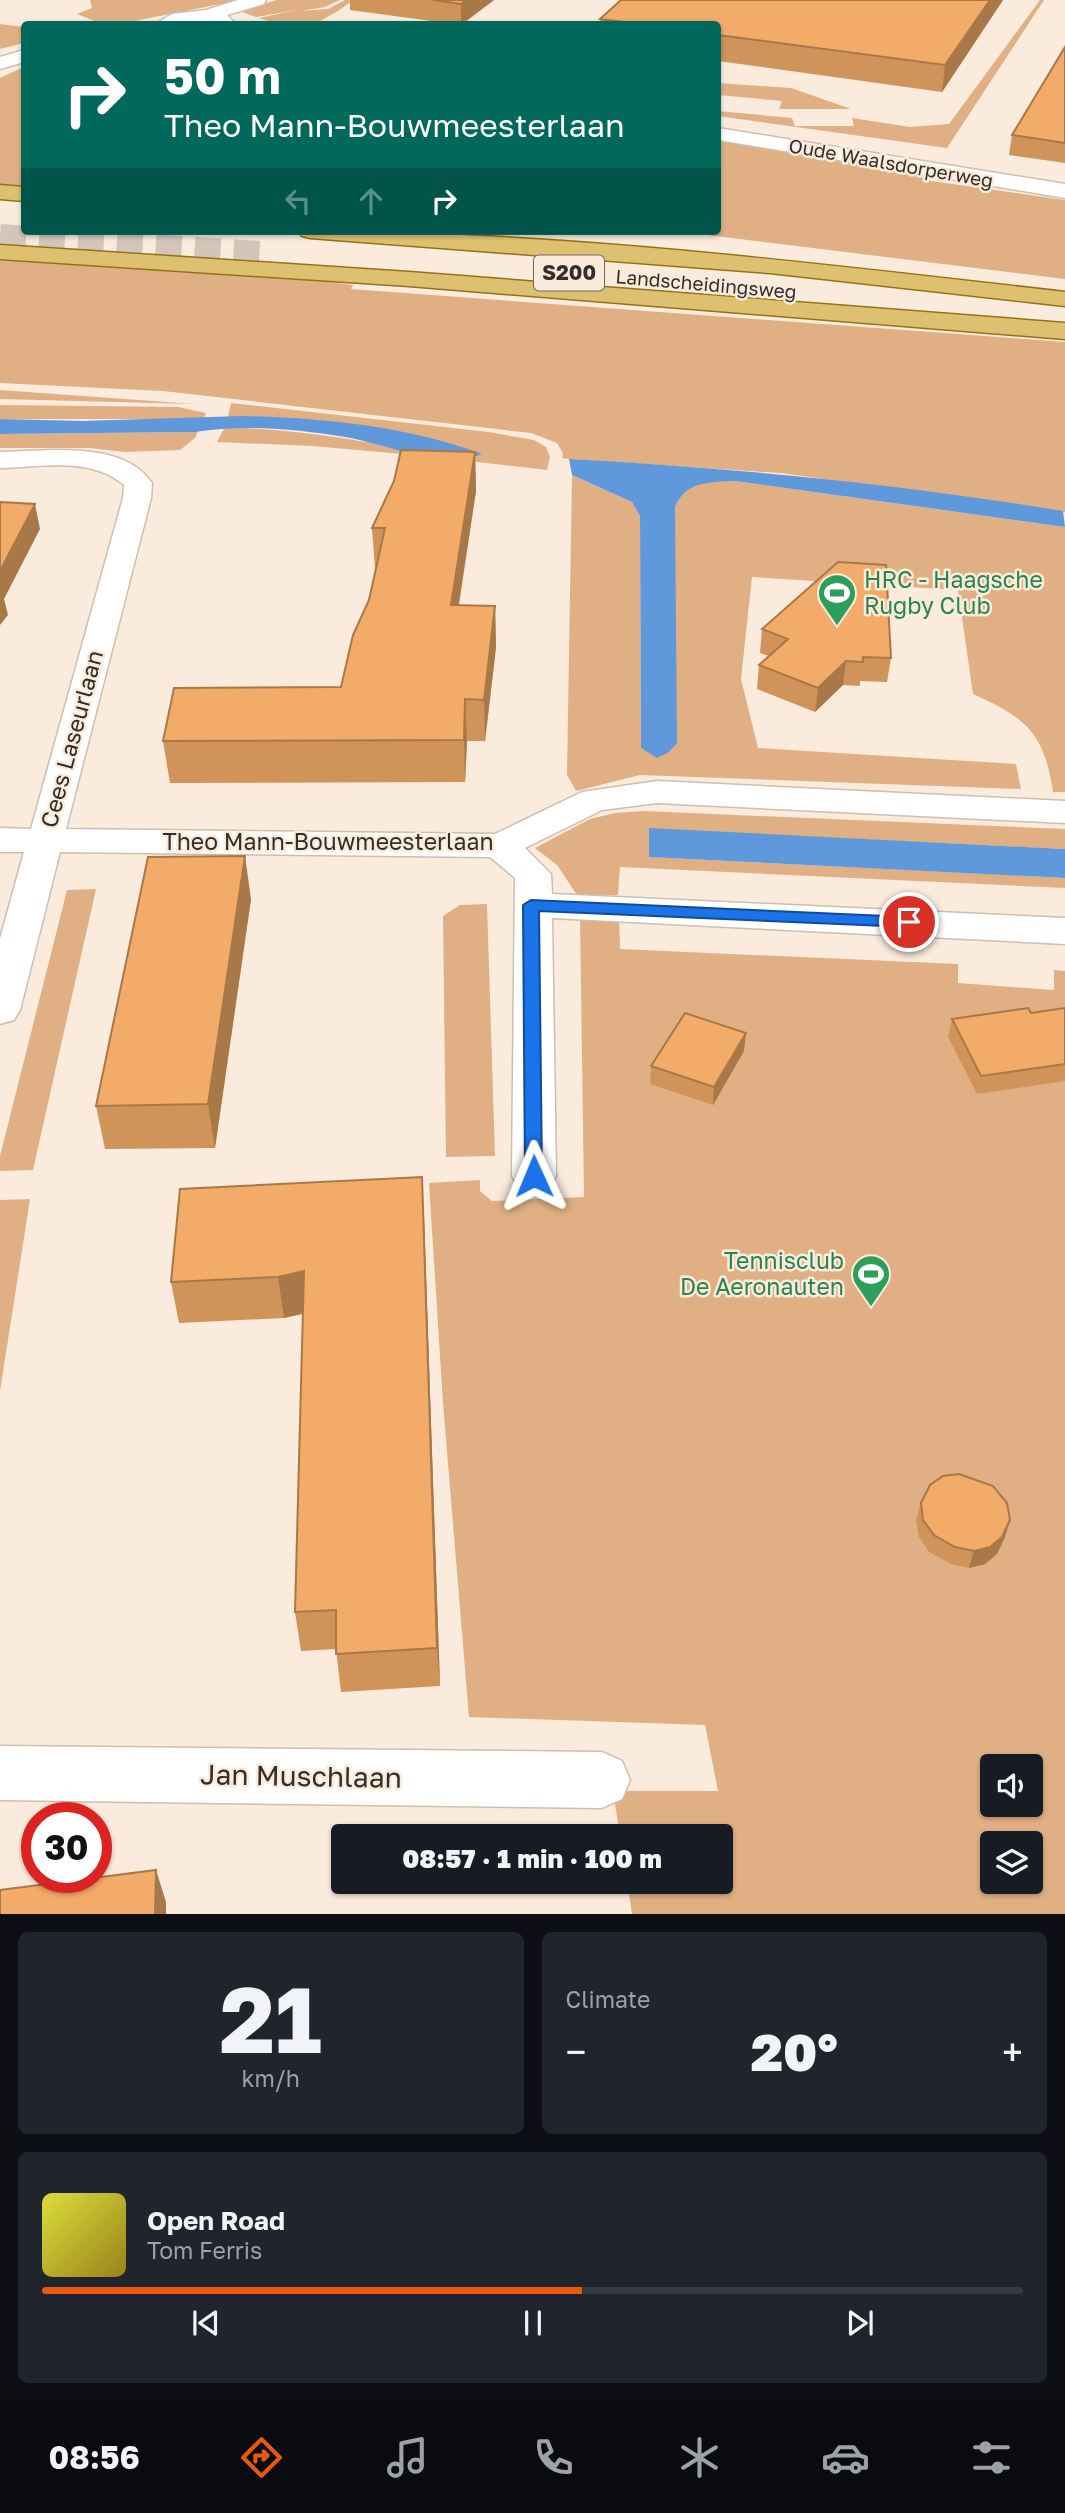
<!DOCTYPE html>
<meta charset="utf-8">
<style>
:root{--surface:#171b24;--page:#20242c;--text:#f1f3f6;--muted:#9ea1a6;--line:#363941;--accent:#ea580c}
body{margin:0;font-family:"Golos Text",sans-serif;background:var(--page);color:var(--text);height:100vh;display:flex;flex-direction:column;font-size:26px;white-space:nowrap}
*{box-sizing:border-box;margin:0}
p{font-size:23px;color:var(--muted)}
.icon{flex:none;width:38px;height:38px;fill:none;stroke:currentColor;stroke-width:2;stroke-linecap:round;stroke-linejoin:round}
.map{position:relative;height:1914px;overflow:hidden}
.panel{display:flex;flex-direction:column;gap:18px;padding:18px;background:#0d0f14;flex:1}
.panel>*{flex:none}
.guide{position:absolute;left:21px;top:21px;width:700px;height:214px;border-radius:7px;box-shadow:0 2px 5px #0004;background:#00695c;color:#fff;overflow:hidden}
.buttons{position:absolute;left:980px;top:1754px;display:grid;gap:14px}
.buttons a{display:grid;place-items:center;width:63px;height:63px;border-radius:7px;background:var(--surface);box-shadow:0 2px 5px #0004;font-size:35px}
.speed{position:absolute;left:21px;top:1802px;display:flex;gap:14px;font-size:35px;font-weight:700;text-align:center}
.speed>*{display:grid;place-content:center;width:91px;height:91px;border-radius:50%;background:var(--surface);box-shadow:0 2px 5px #0004;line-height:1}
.speed .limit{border:10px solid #d22;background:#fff;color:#111}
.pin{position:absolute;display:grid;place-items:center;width:60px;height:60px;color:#fff;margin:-30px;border:4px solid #fff;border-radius:50%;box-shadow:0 2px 7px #0007}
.me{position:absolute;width:77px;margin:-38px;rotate:359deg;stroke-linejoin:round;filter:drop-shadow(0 0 5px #0008)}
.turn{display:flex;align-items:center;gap:24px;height:147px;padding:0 28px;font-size:32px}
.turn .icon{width:91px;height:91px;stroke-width:2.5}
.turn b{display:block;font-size:49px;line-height:60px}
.lanes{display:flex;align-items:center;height:66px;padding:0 28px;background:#0003;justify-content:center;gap:35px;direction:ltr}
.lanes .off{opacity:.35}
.big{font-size:52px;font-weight:800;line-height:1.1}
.panel .tile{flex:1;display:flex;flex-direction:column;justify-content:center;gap:10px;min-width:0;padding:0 24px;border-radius:10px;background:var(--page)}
.panel .dial{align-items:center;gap:0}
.dial b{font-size:91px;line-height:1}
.song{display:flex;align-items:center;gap:21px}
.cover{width:84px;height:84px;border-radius:10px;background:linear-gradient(135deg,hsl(60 70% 55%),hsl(50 70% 35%))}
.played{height:7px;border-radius:4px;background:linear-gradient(90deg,var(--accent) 55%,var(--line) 55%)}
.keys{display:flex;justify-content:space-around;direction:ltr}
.heat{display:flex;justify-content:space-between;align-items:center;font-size:38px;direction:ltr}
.panel .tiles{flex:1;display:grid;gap:18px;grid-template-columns:1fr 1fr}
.tile:last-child{grid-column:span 2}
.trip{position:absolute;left:331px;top:1824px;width:402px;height:70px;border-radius:7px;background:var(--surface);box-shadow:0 2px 5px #0004;font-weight:800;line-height:70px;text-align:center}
.tabs{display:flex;height:112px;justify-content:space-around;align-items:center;background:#090b0e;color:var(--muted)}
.tabs .icon{width:49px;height:49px}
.tabs .current{color:var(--accent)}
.tabs b{font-size:32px;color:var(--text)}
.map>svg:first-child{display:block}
</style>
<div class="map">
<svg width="1065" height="1915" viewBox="0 0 1065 1915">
<rect width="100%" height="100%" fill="#fbebdd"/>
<g fill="#e0b084" fill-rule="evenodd">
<path d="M 90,0 L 241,0 L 119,24 L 102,24 L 77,14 L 92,8 Z"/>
<path d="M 277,0 L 340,0 L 325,7 L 300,11 L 328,9 L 345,0 L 354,0 C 318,25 304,33 259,18 L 296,10 L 256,17 L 240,11 Z"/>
<path d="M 1040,0 L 1044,0 L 947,148 L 718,116 L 718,111 L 792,118 L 795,126 L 854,126 L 852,118 L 910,127 L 949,124 Z"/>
<path d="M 0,24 L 24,27 L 24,43 L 0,49 Z"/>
<path d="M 24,67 L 24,190 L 0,188 L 0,78 Z"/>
<path d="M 718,83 L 791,88 L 851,109 L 779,109 L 782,101 L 718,95 Z"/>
<path d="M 718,140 L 919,175 L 931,181 L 1065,200 L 1065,279 L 674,231 L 718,231 Z"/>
<path d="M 0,255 L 231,270 L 353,285 L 351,289 L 1065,342 L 1065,512 L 780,473 L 569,459 L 562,458 L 563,453 L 557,443 L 531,433 L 163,391 L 0,383 Z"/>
<path d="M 0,390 L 194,404 L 0,399 Z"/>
<path d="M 231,403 L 489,432 L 534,440 L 546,447 L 550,457 L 547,470 L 469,461 L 481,454 L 333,422 L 228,417 Z"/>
<path d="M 0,405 L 178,407 L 206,413 L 195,438 L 180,450 L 125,452 L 89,448 L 0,448 L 0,434 L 195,432 L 200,419 L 0,419 Z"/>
<path d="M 225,427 C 297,430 365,439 435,457 L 313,446 L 217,442 Z"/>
<path d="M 572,475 L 632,502 L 640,516 L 641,748 L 657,757 L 675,652 L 675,507 C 688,478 707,483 735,481 L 1065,527 L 1065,792 L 1053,792 C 1044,732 1026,718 973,694 L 958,590 L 752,577 L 741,679 L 758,748 L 1016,764 L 1021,789 L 640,775 L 576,791 L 567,775 Z"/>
<path d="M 644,811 L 1065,829 L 1065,849 L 649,829 L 650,857 L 1065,878 L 1065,888 L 620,867 L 618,895 L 577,895 L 557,865 L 535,848 L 590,819 L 615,813 Z"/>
<path d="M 96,889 L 33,1170 L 0,1171 L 0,1156 L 67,890 Z"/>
<path d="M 487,904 L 495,1156 L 446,1157 L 443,916 L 460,905 Z"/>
<path d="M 580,915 L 619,915 L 620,949 L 958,964 L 958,983 L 1054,990 L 1054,970 L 1065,971 L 1065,1914 L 632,1914 L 627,1881 L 721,1881 L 721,1836 L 620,1836 L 613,1791 L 718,1791 L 705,1725 L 469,1717 L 443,1403 L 429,1183 L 480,1180 L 480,1191 L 492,1201 L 584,1197 ZM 992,1766 L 1031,1766 L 1031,1804 L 992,1804 ZM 992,1843 L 1031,1843 L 1031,1881 L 992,1881 Z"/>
<path d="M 30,1199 L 0,1391 L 0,1200 Z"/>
</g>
<g fill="#6098dc">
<path d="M 242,416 C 322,418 407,426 482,454 C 449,471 382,443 345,437 C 296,429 244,424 195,432 L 0,434 L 0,419 L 82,421 Z"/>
<path d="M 569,459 C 735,468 899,484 1063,511 L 1065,527 L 735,481 C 708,483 687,480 675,507 L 677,743 L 669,752 L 657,758 L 641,748 L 640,516 L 632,502 L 572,475 Z"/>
<path d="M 649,828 L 1065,849 L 1065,878 L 649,857 Z"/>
</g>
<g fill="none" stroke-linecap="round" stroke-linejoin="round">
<path stroke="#d3c5b9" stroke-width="26" stroke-dasharray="26 13" stroke-linecap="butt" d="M 0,237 L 261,254"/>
<defs>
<g id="minor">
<path d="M 238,0 L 266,0 L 264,4 L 227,15 L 236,24 L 196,21 L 155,24 L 172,14 L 206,10 Z"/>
<path d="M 24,50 L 24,62 L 0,69 L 0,57 Z"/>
<path d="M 718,128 L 1065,184 L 1065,198 L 718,140 Z"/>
<path d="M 54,450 C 88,450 131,452 152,483 L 151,498 L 66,829 L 495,834 L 582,792 L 657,781 L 1065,801 L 1065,823 L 657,803 L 602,810 L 525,848 L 551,874 L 552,894 L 1065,918 L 1065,944 L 552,918 L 556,1176 L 549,1188 L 534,1192 L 519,1188 L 512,1176 L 515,878 L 490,857 L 60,852 L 20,1010 L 14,1020 L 0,1024 L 0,939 L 24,852 L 0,852 L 0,828 L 31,829 L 123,498 L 124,485 C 91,456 40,467 0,468 L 0,452 Z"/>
<path d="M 0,1746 L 602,1752 L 622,1761 L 630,1780 L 622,1799 L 602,1808 L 0,1800 Z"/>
</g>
<g id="major">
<path d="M 0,185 L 24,187 L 24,201 L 0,199 Z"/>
<path d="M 298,231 C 554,231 811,263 1065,292 L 1065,306 L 770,273 L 310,238 L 302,236 Z"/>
<path d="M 0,245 L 409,272 L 1065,323 L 1065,339 L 409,286 L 0,259 Z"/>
</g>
</defs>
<use href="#minor" stroke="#cdbeb0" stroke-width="3"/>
<use href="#major" stroke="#947219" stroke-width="3"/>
<use href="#minor" fill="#fff" fill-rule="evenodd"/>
<use href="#major" fill="#dec170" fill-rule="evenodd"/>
</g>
<g fill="#d09359">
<path d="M 350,0 L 494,0 L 463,24 L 454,24 L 350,10 Z"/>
<path d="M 1003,0 L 942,92 L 718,61 L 718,24 L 600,24 L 600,19 Z"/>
<path d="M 1065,47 L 1065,163 L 1009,155 L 1012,135 Z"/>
<path d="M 475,452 L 476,491 L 459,605 L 495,606 L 496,647 L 485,741 L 467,741 L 465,782 L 170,783 L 163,741 L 341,687 L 369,600 L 376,568 L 375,568 L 372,528 L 394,481 Z"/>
<path d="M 762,629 L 891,658 L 887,682 L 860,681 L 860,686 L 843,685 L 815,712 L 757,689 L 759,665 L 769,656 L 760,653 Z"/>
<path d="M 251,899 L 215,1148 L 105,1149 L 96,1106 Z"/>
<path d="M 1065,1008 L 1065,1081 L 977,1094 L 948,1037 L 952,1019 L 1031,1013 Z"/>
<path d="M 744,1051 L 713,1105 L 650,1084 L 651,1066 Z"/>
<path d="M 424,1219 L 440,1686 L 341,1692 L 336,1649 L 301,1651 L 295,1612 L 303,1314 L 284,1318 L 179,1323 L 171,1282 Z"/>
<path d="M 921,1503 L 1005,1537 L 997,1554 L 985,1564 L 969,1568 L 951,1564 L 929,1552 L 919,1537 L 916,1520 Z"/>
</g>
<g fill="#a97849">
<path d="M 466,0 L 494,0 L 461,24 L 461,4 Z"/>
<path d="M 990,0 L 1003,0 L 942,92 L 945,65 Z"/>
<path d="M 475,452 L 476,491 L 452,646 L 451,605 Z"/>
<path d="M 35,504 L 40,529 L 4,599 L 8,615 L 0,625 L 0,571 Z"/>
<path d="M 495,606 L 496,647 L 485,741 L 484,700 Z"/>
<path d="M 846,661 L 843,685 L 815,712 L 818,688 Z"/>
<path d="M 465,699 L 467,741 L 465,782 L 464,740 Z"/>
<path d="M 245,856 L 251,899 L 215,1148 L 208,1104 Z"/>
<path d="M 746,1033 L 744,1051 L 713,1105 L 714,1087 Z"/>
<path d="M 422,1177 L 424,1219 L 440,1686 L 437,1648 Z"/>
<path d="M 304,1271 L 309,1312 L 284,1318 L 278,1277 Z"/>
<path d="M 1010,1520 L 1005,1537 L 997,1554 L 985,1564 L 969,1568 L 974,1551 Z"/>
<path d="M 156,1870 L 166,1902 L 166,1915 L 155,1915 Z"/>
</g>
<g fill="#f2ab68" stroke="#a97849" stroke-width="2">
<path d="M 433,0 L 466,0 L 461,4 Z"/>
<path d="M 621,0 L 990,0 L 945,65 L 718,35 L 718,24 L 641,24 L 600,19 Z"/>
<path d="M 1065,47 L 1065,143 L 1012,135 Z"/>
<path d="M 401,450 L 475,452 L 451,605 L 495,606 L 484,700 L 465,699 L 464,740 L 163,741 L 174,688 L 341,687 L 353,635 L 369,600 L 385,528 L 372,528 L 394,481 Z"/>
<path d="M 0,502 L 35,504 L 0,571 Z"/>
<path d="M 838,562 L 886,565 L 891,658 L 863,657 L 863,662 L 846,661 L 818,688 L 759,665 L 788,639 L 762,629 Z"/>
<path d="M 245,856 L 208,1104 L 96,1106 L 148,857 Z"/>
<path d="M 1028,1008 L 1031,1013 L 1065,1008 L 1065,1064 L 981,1076 L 952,1019 Z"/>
<path d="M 685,1013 L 746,1033 L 714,1087 L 651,1066 Z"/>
<path d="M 422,1177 L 437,1648 L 336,1654 L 336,1610 L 295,1612 L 304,1271 L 278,1277 L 171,1282 L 180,1189 Z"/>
<path d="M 959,1474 L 993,1486 L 1007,1503 L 1010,1520 L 1002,1537 L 990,1547 L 974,1551 L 955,1547 L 934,1535 L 923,1520 L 921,1503 L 930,1485 L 943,1476 Z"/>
<path d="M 156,1870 L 155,1915 L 0,1915 L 0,1890 Z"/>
</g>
<path fill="#1a73e8" stroke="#114b97" stroke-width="2" d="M 531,900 L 909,917 L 917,922 L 909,927 L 539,911 L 542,1176 L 534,1182 L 525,1176 L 523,905 Z"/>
<defs>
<symbol id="stadium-pin" viewBox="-11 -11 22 30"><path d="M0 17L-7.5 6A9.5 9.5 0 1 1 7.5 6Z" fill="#2e9e5b" stroke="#fbebdd"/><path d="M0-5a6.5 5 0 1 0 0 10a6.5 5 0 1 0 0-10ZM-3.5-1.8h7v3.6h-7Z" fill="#fff"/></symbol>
</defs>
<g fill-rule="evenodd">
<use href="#stadium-pin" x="815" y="571" width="44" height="60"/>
<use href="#stadium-pin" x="849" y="1252" width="44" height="60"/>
</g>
<g text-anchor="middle" stroke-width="5" stroke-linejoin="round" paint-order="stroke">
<g font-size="19" fill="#342e28" stroke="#fbebdd">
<text transform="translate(891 163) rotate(10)" y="7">Oude Waalsdorperweg</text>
<text transform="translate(706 284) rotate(5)" y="7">Landscheidingsweg</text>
</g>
<rect fill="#fbebdd" stroke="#70675e" stroke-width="2" x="534" y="255.5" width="70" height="35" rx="5"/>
<g font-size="21" font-weight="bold" fill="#342e28">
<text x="569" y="280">S200</text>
</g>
<g font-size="23" fill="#27864d" stroke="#fbebdd" text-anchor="start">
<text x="864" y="588">HRC - Haagsche<tspan x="864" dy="26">Rugby Club</tspan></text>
<text x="844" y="1269" text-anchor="end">Tennisclub<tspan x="844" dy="26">De Aeronauten</tspan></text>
</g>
<g font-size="23" fill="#342e28" stroke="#fbebdd">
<text transform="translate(72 739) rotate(-75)" y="8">Cees Laseurlaan</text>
<text x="328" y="850">Theo Mann-Bouwmeesterlaan</text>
</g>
<g font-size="28" fill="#342e28" stroke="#fbebdd">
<text transform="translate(301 1776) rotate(1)" y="10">Jan Muschlaan</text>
</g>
</g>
</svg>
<div class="buttons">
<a><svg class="icon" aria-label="sound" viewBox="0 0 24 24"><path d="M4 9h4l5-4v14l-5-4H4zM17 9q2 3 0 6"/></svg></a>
<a><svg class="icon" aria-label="layers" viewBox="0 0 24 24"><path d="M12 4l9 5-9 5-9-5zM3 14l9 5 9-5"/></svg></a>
</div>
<div class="speed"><div class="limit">30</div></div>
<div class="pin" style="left:909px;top:922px;background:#d93025"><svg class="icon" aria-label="arrive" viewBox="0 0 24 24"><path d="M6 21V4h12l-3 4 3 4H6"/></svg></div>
<svg class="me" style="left:534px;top:1176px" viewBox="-20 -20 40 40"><path d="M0-17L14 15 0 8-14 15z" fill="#1a73e8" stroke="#fff" stroke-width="4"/></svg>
<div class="trip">08:57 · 1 min · 100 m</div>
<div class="guide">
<div class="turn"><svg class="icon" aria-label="right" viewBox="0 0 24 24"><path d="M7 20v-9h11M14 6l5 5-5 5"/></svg><div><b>50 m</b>Theo Mann-Bouwmeesterlaan</div></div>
<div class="lanes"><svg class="icon off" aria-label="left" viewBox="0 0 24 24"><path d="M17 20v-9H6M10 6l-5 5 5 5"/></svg><svg class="icon off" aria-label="ahead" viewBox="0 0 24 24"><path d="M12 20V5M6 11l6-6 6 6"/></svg><svg class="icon" aria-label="right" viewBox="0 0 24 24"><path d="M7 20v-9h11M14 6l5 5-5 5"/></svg></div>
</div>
</div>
<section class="panel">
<div class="tiles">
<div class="tile dial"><b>21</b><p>km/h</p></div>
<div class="tile"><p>Climate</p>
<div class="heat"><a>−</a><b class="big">20°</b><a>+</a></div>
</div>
<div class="tile">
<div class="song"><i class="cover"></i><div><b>Open Road</b><p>Tom Ferris</p></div></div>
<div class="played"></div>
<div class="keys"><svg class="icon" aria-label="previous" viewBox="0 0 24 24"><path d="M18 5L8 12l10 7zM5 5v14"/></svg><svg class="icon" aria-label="pause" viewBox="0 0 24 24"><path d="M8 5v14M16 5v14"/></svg><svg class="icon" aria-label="next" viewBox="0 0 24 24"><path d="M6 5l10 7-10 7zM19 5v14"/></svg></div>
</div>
</div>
</section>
<nav class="tabs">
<b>08:56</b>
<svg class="icon current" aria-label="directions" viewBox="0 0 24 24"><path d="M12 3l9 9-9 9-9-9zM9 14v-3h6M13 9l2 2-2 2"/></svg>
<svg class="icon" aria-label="music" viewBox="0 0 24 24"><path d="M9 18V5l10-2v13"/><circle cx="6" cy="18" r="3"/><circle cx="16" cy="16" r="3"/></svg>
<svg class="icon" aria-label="phone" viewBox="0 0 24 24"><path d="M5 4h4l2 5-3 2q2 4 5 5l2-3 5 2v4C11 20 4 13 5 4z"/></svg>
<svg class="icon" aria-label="climate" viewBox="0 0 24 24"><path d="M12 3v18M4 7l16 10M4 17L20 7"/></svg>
<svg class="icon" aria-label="car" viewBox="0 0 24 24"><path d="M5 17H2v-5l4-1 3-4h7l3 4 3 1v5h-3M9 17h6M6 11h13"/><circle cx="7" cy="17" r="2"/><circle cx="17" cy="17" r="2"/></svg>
<svg class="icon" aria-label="filters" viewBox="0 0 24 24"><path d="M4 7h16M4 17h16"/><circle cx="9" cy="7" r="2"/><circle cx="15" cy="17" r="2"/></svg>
</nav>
